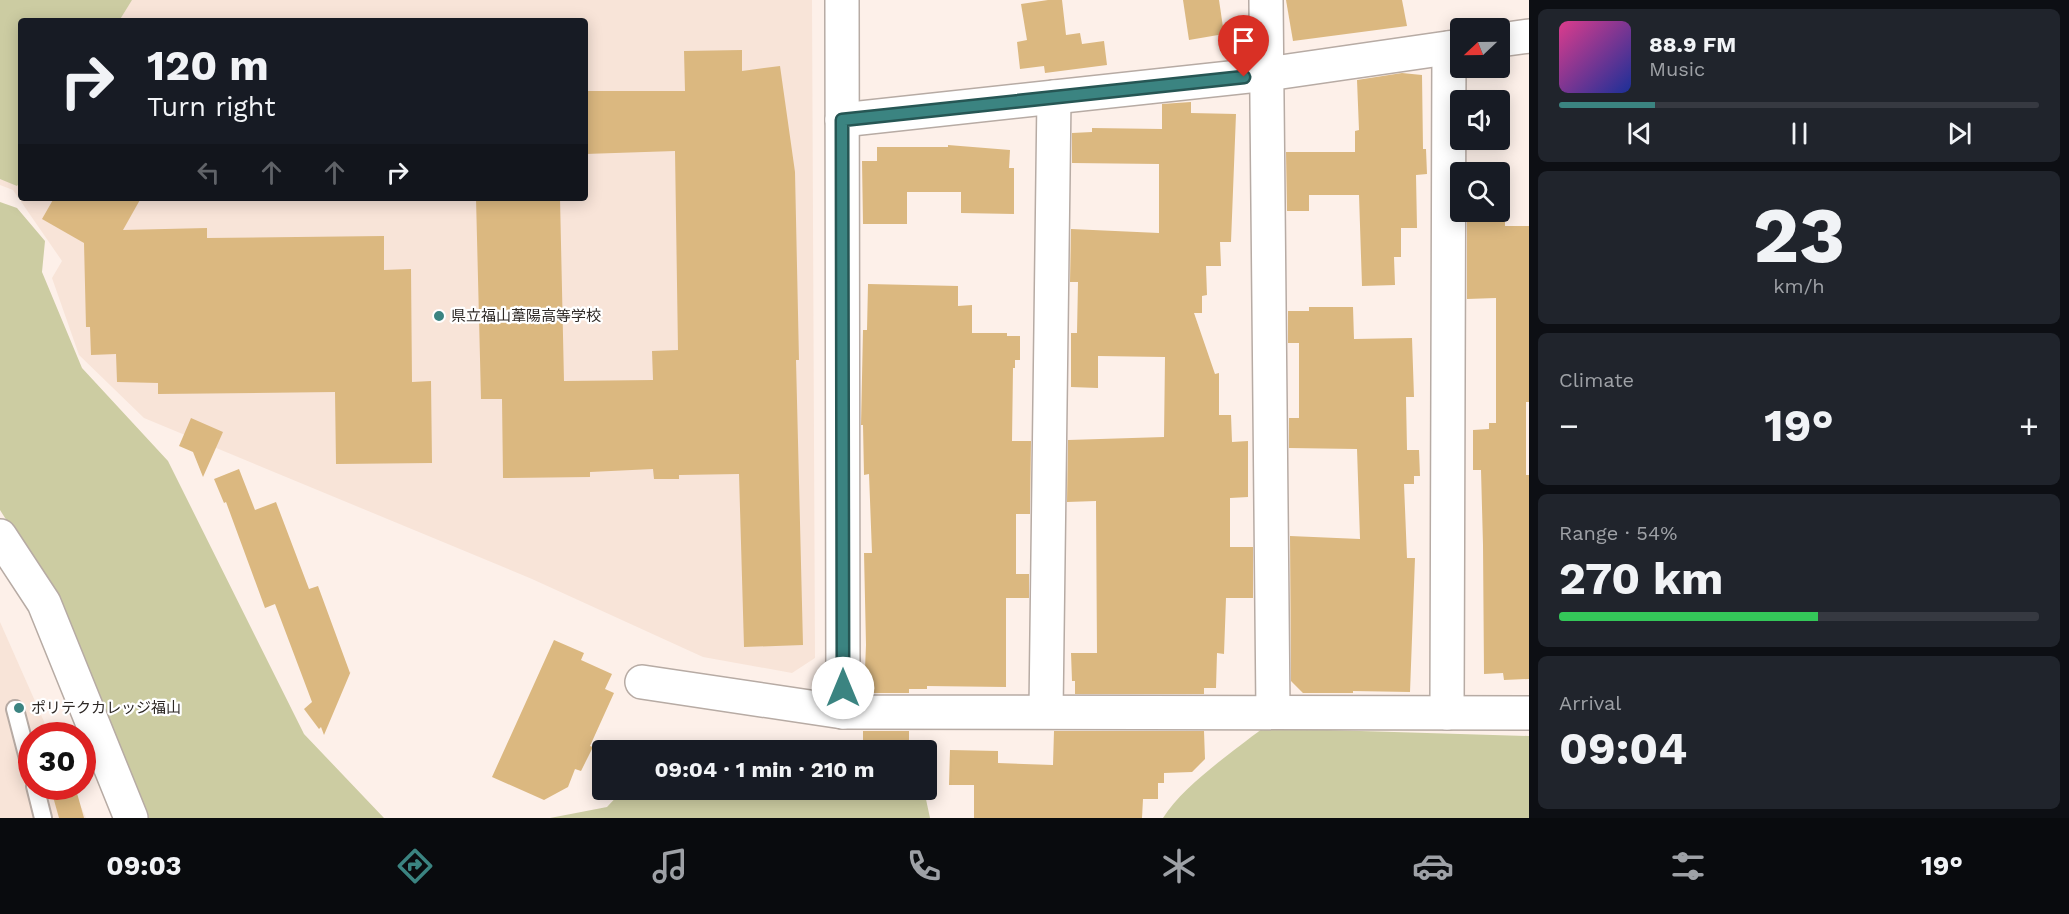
<!DOCTYPE html>
<meta charset="utf-8">
<style>
:root{--surface:#171b24;--page:#20242c;--text:#f1f3f6;--muted:#9ea1a6;--line:#363941;--accent:#3b8481}
body{margin:0;font-family:"Work Sans","Noto Sans JP",sans-serif;background:var(--page);color:var(--text);height:100vh;display:flex;flex-direction:column;font-size:22px;white-space:nowrap}
*{box-sizing:border-box;margin:0}
p{font-size:20px;color:var(--muted)}
.icon{flex:none;width:33px;height:33px;fill:none;stroke:currentColor;stroke-width:2;stroke-linecap:round;stroke-linejoin:round}
.map{position:relative;flex:1;overflow:hidden}
.panel{display:flex;flex-direction:column;gap:9px;padding:9px;background:#0d0f14;width:540px}
.panel>*{flex:none}
.banner{position:absolute;left:18px;top:18px;width:570px;height:183px;border-radius:6px;box-shadow:0 3px 15px #0003;background:#171b24;color:var(--text);overflow:hidden}
.needle{width:39px;rotate:248deg}
.buttons{position:absolute;left:1450px;top:18px;display:grid;gap:12px}
.buttons a{display:grid;place-items:center;width:60px;height:60px;border-radius:6px;background:var(--surface);box-shadow:0 3px 15px #0003;font-size:30px}
.speed{position:absolute;left:18px;top:722px;display:flex;gap:12px;font-size:30px;font-weight:700;text-align:center}
.speed>*{display:grid;place-content:center;width:78px;height:78px;border-radius:50%;background:var(--surface);box-shadow:0 3px 15px #0003;line-height:1}
.speed .limit{border:9px solid #d22;background:#fff;color:#111}
.pin{position:absolute;display:grid;place-items:center;width:51px;height:51px;color:#fff;margin:-62px -26px;border-radius:50% 50% 50% 0;rotate:-45deg;box-shadow:0 0 6px #0007}
.pin .icon{rotate:45deg}
.me{position:absolute;width:66px;margin:-33px;rotate:0deg;stroke-linejoin:round;filter:drop-shadow(0 0 4px #0008)}
.turn{display:flex;align-items:center;gap:21px;height:126px;padding:0 30px;font-size:27px}
.turn .icon{width:78px;height:78px;stroke-width:2.5}
.turn b{display:block;font-size:42px;line-height:51px}
.lanes{display:flex;align-items:center;height:57px;padding:0 30px;background:#0003;justify-content:center;gap:30px;direction:ltr}
.lanes .off{opacity:.35}
.big{font-size:45px;font-weight:700;line-height:1.1}
.panel .widget{flex:1;display:flex;flex-direction:column;justify-content:center;gap:9px;min-width:0;padding:0 21px;border-radius:9px;background:var(--page)}
.panel .dial{align-items:center;gap:0}
.dial b{font-size:78px;line-height:1}
.song{display:flex;align-items:center;gap:18px}
.cover{width:72px;height:72px;border-radius:9px;background:linear-gradient(135deg,hsl(330 70% 55%),hsl(230 70% 35%))}
.played{height:6px;border-radius:3px;background:linear-gradient(90deg,var(--accent) 20%,var(--line) 20%)}
.keys{display:flex;justify-content:space-around;direction:ltr}
.heat{display:flex;justify-content:space-between;align-items:center;font-size:33px;direction:ltr}
.charge{height:9px;border-radius:4px;background:linear-gradient(90deg,#34c759 54%,var(--line) 0)}
.trip{position:absolute;left:592px;top:740px;width:345px;height:60px;border-radius:6px;background:var(--surface);box-shadow:0 3px 15px #0003;font-weight:700;line-height:60px;text-align:center}
.tabs{display:flex;height:96px;justify-content:space-around;align-items:center;background:#090b0e;color:var(--muted)}
.tabs .icon{width:42px;height:42px}
.tabs .selected{color:var(--accent)}
.tabs b{font-size:27px;color:var(--text)}
main{display:flex;flex:1;min-height:0}
.map>svg:first-child{display:block}
</style>
<main>
<div class="map">
<svg width="1529" height="818" viewBox="0 0 1529 818">
<rect width="100%" height="100%" fill="#fdf0e9"/>
<g fill="#f8e4d8" fill-rule="evenodd">
<path d="M 0,0 L 812,0 L 815,658 L 792,673 L 703,657 L 532,579 L 144,418 L 79,355 L 52,278 L 62,261 L 13,190 L 0,185 ZM 21,21 L 585,21 L 585,198 L 21,198 Z"/>
<path d="M 0,622 L 50,735 L 32,735 L 32,786 L 72,786 L 86,818 L 0,818 Z"/>
</g>
<g fill="#cccca2">
<path d="M 0,0 L 132,0 L 119,21 L 21,21 L 21,180 L 17,186 L 0,179 Z"/>
<path d="M 0,202 L 17,208 L 45,241 L 42,272 L 82,368 L 168,461 L 304,734 L 384,818 L 141,818 L 53,594 L 0,510 Z"/>
<path d="M 1263,728 L 1529,736 L 1529,818 L 1163,818 C 1184,785 1231,753 1263,728 Z"/>
<path d="M 624,789 L 912,789 L 924,790 L 930,818 L 550,818 L 607,807 Z"/>
</g>
<g fill="#dbb880">
<path d="M 1048,0 L 1062,0 L 1066,35 L 1080,33 L 1082,44 L 1104,41 L 1107,65 L 1045,73 L 1044,66 L 1020,69 L 1017,42 L 1027,40 L 1021,4 Z"/>
<path d="M 1183,0 L 1219,0 L 1224,34 L 1189,40 Z"/>
<path d="M 1286,0 L 1402,0 L 1407,26 L 1293,41 Z"/>
<path d="M 742,50 L 742,71 L 780,66 L 795,172 L 799,360 L 796,360 L 803,645 L 744,647 L 739,474 L 679,475 L 679,479 L 654,479 L 653,469 L 590,472 L 590,477 L 503,478 L 502,399 L 481,399 L 476,198 L 560,198 L 564,381 L 653,380 L 652,351 L 678,350 L 675,151 L 585,154 L 585,91 L 685,91 L 684,51 Z"/>
<path d="M 1402,73 L 1422,75 L 1423,149 L 1426,149 L 1427,174 L 1416,175 L 1417,228 L 1401,228 L 1401,257 L 1394,257 L 1395,285 L 1362,286 L 1359,195 L 1309,195 L 1309,211 L 1287,211 L 1286,152 L 1355,152 L 1355,131 L 1359,130 L 1357,80 Z"/>
<path d="M 1191,102 L 1191,113 L 1236,114 L 1231,242 L 1220,242 L 1221,266 L 1206,266 L 1207,295 L 1202,296 L 1202,313 L 1194,313 L 1215,374 L 1219,373 L 1219,415 L 1231,415 L 1232,442 L 1248,441 L 1248,497 L 1230,498 L 1230,547 L 1253,547 L 1253,598 L 1226,598 L 1224,654 L 1217,653 L 1216,688 L 1204,688 L 1204,694 L 1075,694 L 1075,681 L 1072,681 L 1071,653 L 1097,653 L 1096,501 L 1067,502 L 1068,440 L 1164,437 L 1165,357 L 1098,356 L 1098,388 L 1071,387 L 1071,333 L 1077,333 L 1078,282 L 1070,282 L 1071,229 L 1159,233 L 1159,164 L 1072,163 L 1072,133 L 1092,132 L 1092,128 L 1162,129 L 1162,104 Z"/>
<path d="M 948,145 L 1010,150 L 1009,168 L 1014,168 L 1014,214 L 961,213 L 961,192 L 907,192 L 907,224 L 863,224 L 862,161 L 877,161 L 877,147 L 948,147 Z"/>
<path d="M 54,198 L 141,198 L 123,230 L 207,228 L 207,238 L 384,236 L 384,270 L 411,269 L 412,382 L 431,381 L 432,463 L 336,464 L 335,392 L 158,394 L 158,383 L 117,382 L 116,354 L 91,355 L 90,327 L 86,327 L 84,243 L 42,219 Z"/>
<path d="M 1467,222 L 1505,222 L 1505,226 L 1529,226 L 1529,402 L 1526,402 L 1526,475 L 1529,475 L 1529,679 L 1504,680 L 1503,673 L 1484,674 L 1483,545 L 1481,470 L 1473,470 L 1473,430 L 1489,429 L 1489,423 L 1496,423 L 1496,298 L 1467,299 Z"/>
<path d="M 868,284 L 958,286 L 958,306 L 972,305 L 972,333 L 1007,333 L 1007,336 L 1020,336 L 1020,360 L 1015,360 L 1015,368 L 1013,368 L 1012,441 L 1031,441 L 1030,514 L 1016,514 L 1016,574 L 1029,574 L 1029,598 L 1006,598 L 1006,687 L 927,686 L 927,689 L 909,689 L 909,693 L 864,693 L 866,645 L 864,553 L 872,553 L 869,474 L 864,475 L 863,425 L 861,425 L 863,330 L 867,330 Z"/>
<path d="M 1309,307 L 1353,307 L 1354,339 L 1412,338 L 1414,397 L 1406,397 L 1407,450 L 1419,450 L 1420,476 L 1414,476 L 1414,484 L 1404,484 L 1407,558 L 1415,558 L 1410,692 L 1353,691 L 1353,693 L 1303,693 L 1291,681 L 1290,536 L 1360,539 L 1357,449 L 1289,448 L 1289,418 L 1299,418 L 1299,343 L 1288,343 L 1288,311 L 1309,311 Z"/>
<path d="M 191,418 L 223,432 L 203,477 L 193,452 L 179,446 Z"/>
<path d="M 239,469 L 255,510 L 276,502 L 309,589 L 318,586 L 350,673 L 351,671 L 324,735 L 321,727 L 319,729 L 304,709 L 312,702 L 275,604 L 265,608 L 226,502 L 224,503 L 214,479 Z"/>
<path d="M 554,640 L 584,653 L 581,660 L 612,674 L 605,689 L 614,693 L 590,746 L 593,747 L 581,771 L 575,769 L 568,787 L 544,800 L 492,777 Z"/>
<rect x="863" y="731" width="46" height="19"/>
<path d="M 1054,731 L 1204,731 L 1205,759 L 1192,772 L 1164,773 L 1164,783 L 1158,783 L 1158,799 L 1143,799 L 1142,818 L 974,818 L 974,785 L 949,785 L 950,750 L 998,751 L 998,763 L 1053,765 Z"/>
<path d="M 50,786 L 75,786 L 84,818 L 59,818 Z"/>
</g>
<g fill="none" stroke-linecap="round" stroke-linejoin="round">
<defs>
<g id="lane">
<path d="M 15,709 L 32,774"/>
<path d="M 35,786 L 43,818"/>
</g>
<g id="street">
<path d="M 842,0 L 843,712"/>
<path d="M 1266,0 L 1273,711"/>
<path d="M 1500,40 L 1529,36"/>
<path d="M 842,120 L 1267,74 L 1461,46"/>
<path d="M 0,536 L 44,603 L 131,818"/>
<path d="M 642,682 L 843,712 L 1529,713"/>
<path d="M 1046,711 L 1054,97"/>
<path d="M 1447,713 L 1449,48"/>
</g>
</defs>
<use href="#lane" stroke="#b7aba4" stroke-width="20"/>
<use href="#street" stroke="#b7aba4" stroke-width="36"/>
<use href="#lane" stroke="#fff" stroke-width="16"/>
<use href="#street" stroke="#fff" stroke-width="33"/>
</g>
<g fill="none" stroke-linecap="round" stroke-linejoin="round">
<defs>
<path id="route" d="M 843,688 L 842,120 L 1244,77"/>
</defs>
<use href="#route" stroke="#265654" stroke-width="15"/>
<use href="#route" stroke="#3b8481" stroke-width="10"/>
</g>
<g fill="#3b8481" stroke="#fff" stroke-width="2">
<circle cx="439" cy="316" r="6"/>
<circle cx="19" cy="708" r="6"/>
</g>
<g text-anchor="middle" stroke-width="4.5" stroke-linejoin="round" paint-order="stroke">
<g font-size="15" fill="#2e2926" stroke="#fff" text-anchor="start">
<text x="451" y="321">県立福山葦陽高等学校</text>
<text x="31" y="713">ポリテクカレッジ福山</text>
</g>
</g>
</svg>
<div class="buttons">
<a><svg class="needle" viewBox="-14 -14 28 28"><path d="M0-13l5 13h-10z" fill="#e53935"/><path d="M0 13l5-13h-10z" fill="#9ea1a6"/></svg></a>
<a><svg class="icon" aria-label="sound" viewBox="0 0 24 24"><path d="M4 9h4l5-4v14l-5-4H4zM17 9q2 3 0 6"/></svg></a>
<a><svg class="icon" aria-label="search" viewBox="0 0 24 24"><circle cx="10" cy="10" r="6"/><path d="M15 15l6 6"/></svg></a>
</div>
<div class="speed"><div class="limit">30</div></div>
<div class="pin" style="left:1244px;top:77px;background:#d93025"><svg class="icon" aria-label="arrive" viewBox="0 0 24 24"><path d="M6 21V4h12l-3 4 3 4H6"/></svg></div>
<svg class="me" style="left:843px;top:688px" viewBox="-20 -20 40 40"><circle r="19" fill="#fff"/><path d="M0-13L10 11 0 6-10 11z" fill="#3b8481"/></svg>
<div class="trip">09:04 · 1 min · 210 m</div>
<div class="banner">
<div class="turn"><svg class="icon" aria-label="right" viewBox="0 0 24 24"><path d="M7 20v-9h11M14 6l5 5-5 5"/></svg><div><b>120 m</b>Turn right</div></div>
<div class="lanes"><svg class="icon off" aria-label="left" viewBox="0 0 24 24"><path d="M17 20v-9H6M10 6l-5 5 5 5"/></svg><svg class="icon off" aria-label="ahead" viewBox="0 0 24 24"><path d="M12 20V5M6 11l6-6 6 6"/></svg><svg class="icon off" aria-label="ahead" viewBox="0 0 24 24"><path d="M12 20V5M6 11l6-6 6 6"/></svg><svg class="icon" aria-label="right" viewBox="0 0 24 24"><path d="M7 20v-9h11M14 6l5 5-5 5"/></svg></div>
</div>
</div>
<section class="panel">
<div class="widget">
<div class="song"><i class="cover"></i><div><b>88.9 FM</b><p>Music</p></div></div>
<div class="played"></div>
<div class="keys"><svg class="icon" aria-label="previous" viewBox="0 0 24 24"><path d="M18 5L8 12l10 7zM5 5v14"/></svg><svg class="icon" aria-label="pause" viewBox="0 0 24 24"><path d="M8 5v14M16 5v14"/></svg><svg class="icon" aria-label="next" viewBox="0 0 24 24"><path d="M6 5l10 7-10 7zM19 5v14"/></svg></div>
</div>
<div class="widget dial"><b>23</b><p>km/h</p></div>
<div class="widget"><p>Climate</p>
<div class="heat"><a>−</a><b class="big">19°</b><a>+</a></div>
</div>
<div class="widget"><p>Range · 54%</p><b class="big">270 km</b><div class="charge"></div></div>
<div class="widget"><p>Arrival</p><b class="big">09:04</b></div>
</section>
</main>
<nav class="tabs">
<b>09:03</b>
<svg class="icon selected" aria-label="directions" viewBox="0 0 24 24"><path d="M12 3l9 9-9 9-9-9zM9 14v-3h6M13 9l2 2-2 2"/></svg>
<svg class="icon" aria-label="music" viewBox="0 0 24 24"><path d="M9 18V5l10-2v13"/><circle cx="6" cy="18" r="3"/><circle cx="16" cy="16" r="3"/></svg>
<svg class="icon" aria-label="phone" viewBox="0 0 24 24"><path d="M5 4h4l2 5-3 2q2 4 5 5l2-3 5 2v4C11 20 4 13 5 4z"/></svg>
<svg class="icon" aria-label="climate" viewBox="0 0 24 24"><path d="M12 3v18M4 7l16 10M4 17L20 7"/></svg>
<svg class="icon" aria-label="car" viewBox="0 0 24 24"><path d="M5 17H2v-5l4-1 3-4h7l3 4 3 1v5h-3M9 17h6M6 11h13"/><circle cx="7" cy="17" r="2"/><circle cx="17" cy="17" r="2"/></svg>
<svg class="icon" aria-label="filters" viewBox="0 0 24 24"><path d="M4 7h16M4 17h16"/><circle cx="9" cy="7" r="2"/><circle cx="15" cy="17" r="2"/></svg>
<b>19°</b>
</nav>
